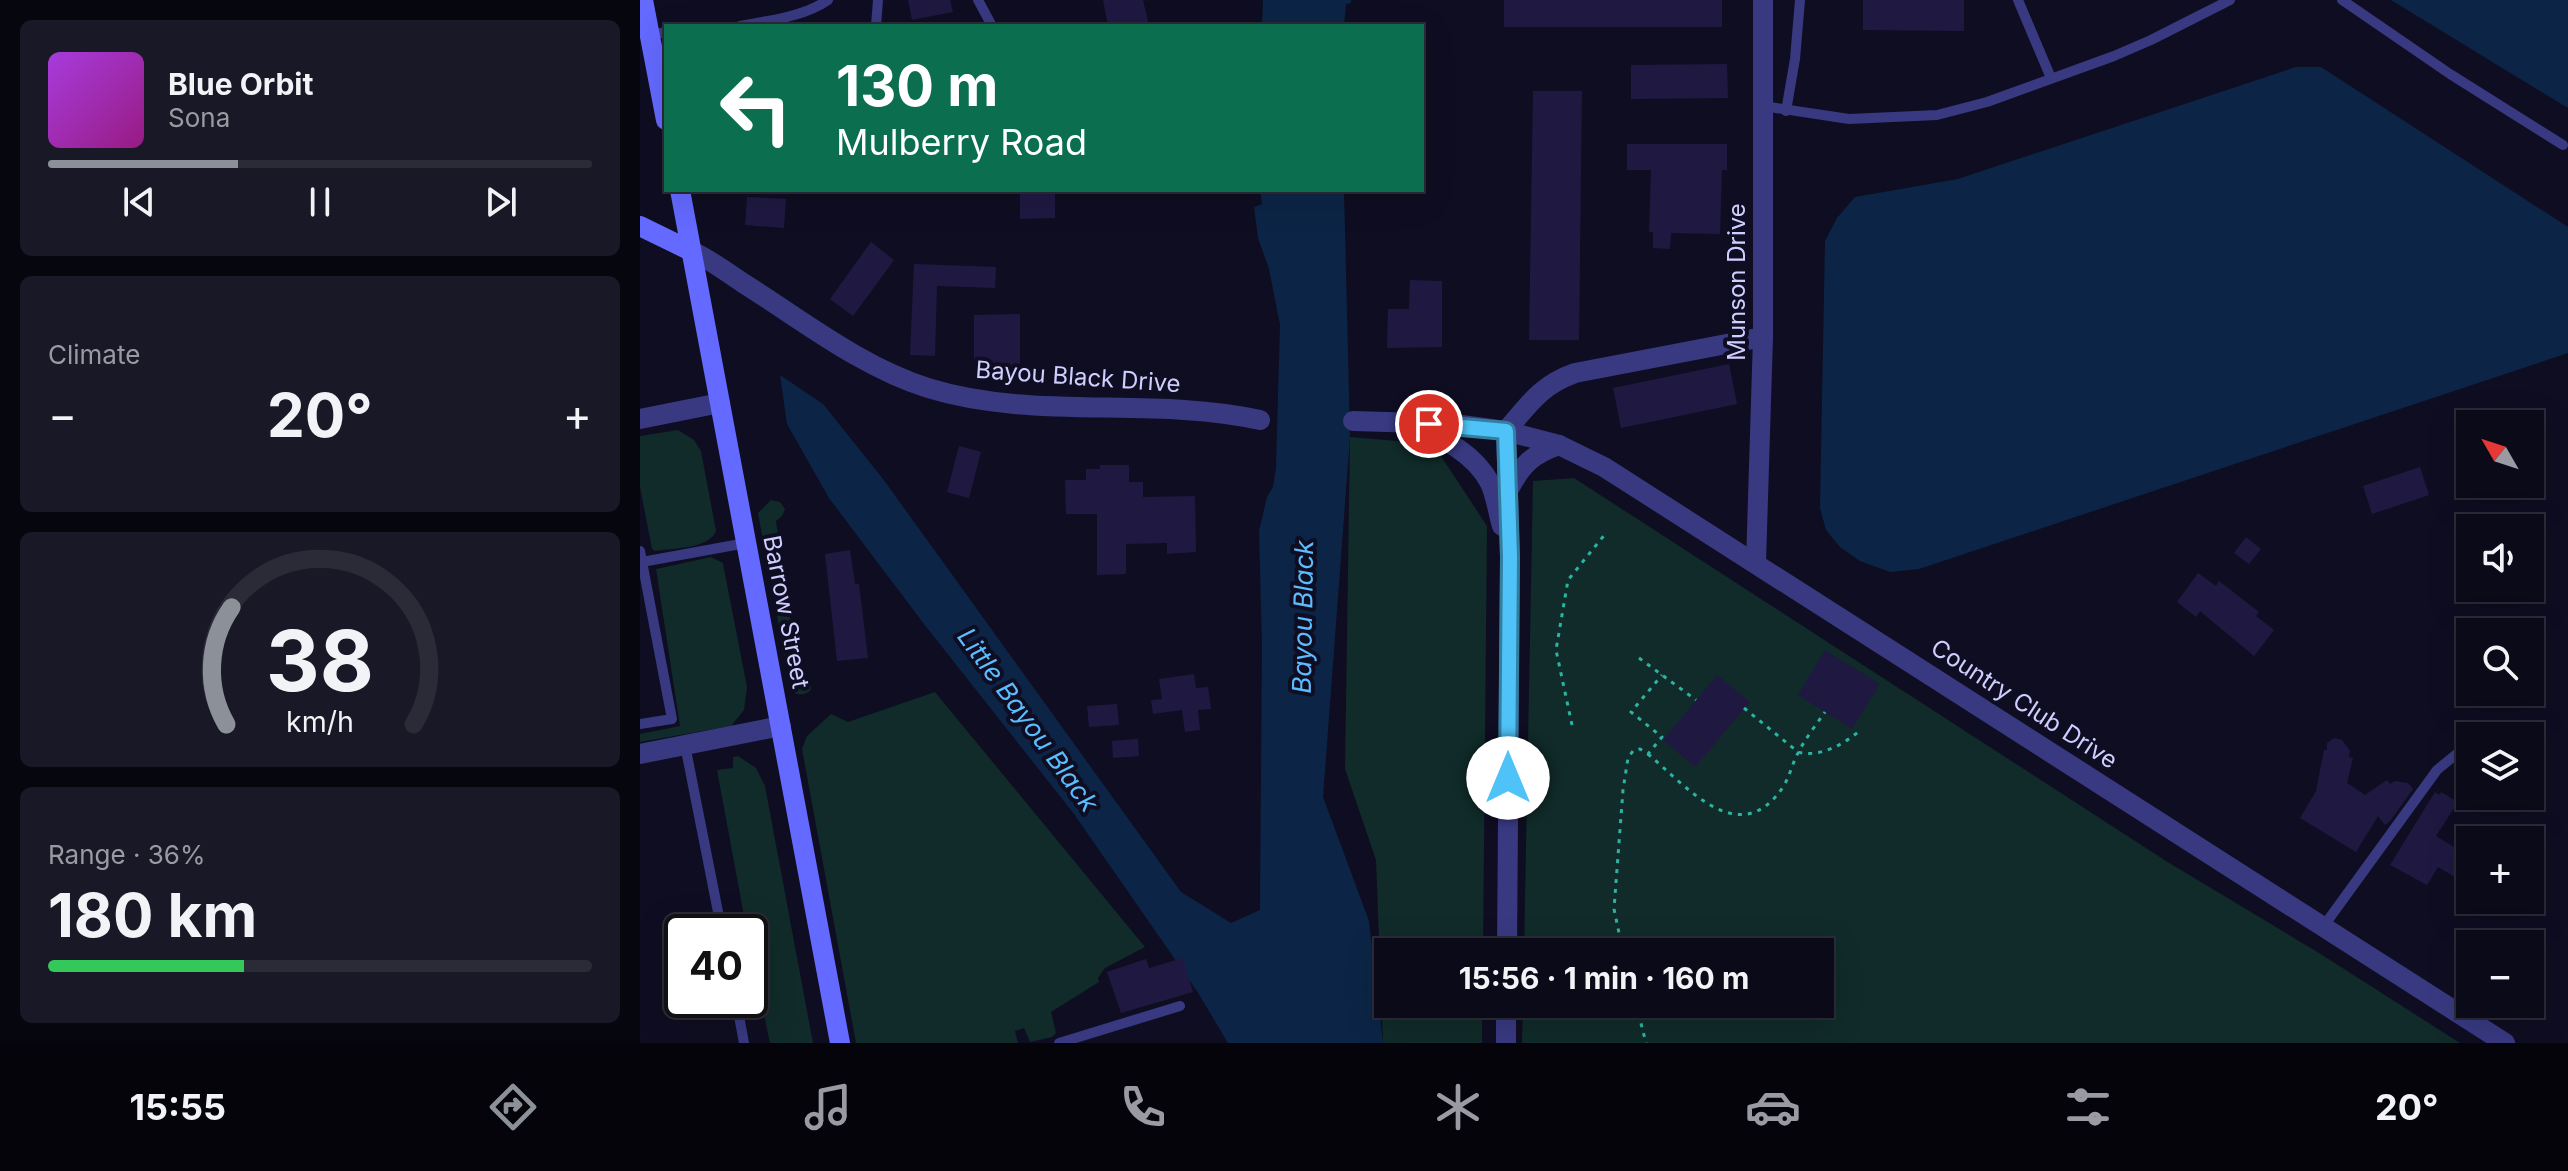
<!DOCTYPE html>
<meta charset="utf-8">
<style>
:root{--surface:#0b0a19;--page:#191826;--text:#f1f3f6;--muted:#9a9aa2;--line:#2b2b38;--accent:#8c9099}
body{margin:0;font-family:Inter,sans-serif;background:var(--page);color:var(--text);height:100vh;display:flex;flex-direction:column;font-size:30px;white-space:nowrap}
*{box-sizing:border-box;margin:0}
p{font-size:26px;color:var(--muted)}
.icon{flex:none;width:44px;height:44px;fill:none;stroke:currentColor;stroke-width:2;stroke-linecap:round;stroke-linejoin:round}
.map{position:relative;flex:1;overflow:hidden}
.drawer{display:flex;flex-direction:column;gap:20px;padding:20px;background:#06060e;width:640px}
.drawer>*{flex:none}
.banner{position:absolute;left:24px;top:24px;width:760px;height:168px;border-radius:0px;box-shadow:0 8px 32px #0002,0 0 0 2px var(--line);background:#0b6e4f;color:#fff;overflow:hidden}
.needle{width:52px;rotate:309deg}
.buttons{position:absolute;left:1816px;top:410px;display:grid;gap:16px}
.buttons a{display:grid;place-items:center;width:88px;height:88px;border-radius:0px;background:var(--surface);box-shadow:0 8px 32px #0002,0 0 0 2px var(--line);font-size:40px}
.speed{position:absolute;left:24px;top:914px;display:flex;gap:16px;font-size:40px;font-weight:700;text-align:center}
.speed>*{display:grid;place-content:center;width:104px;height:104px;border-radius:50%;background:var(--surface);box-shadow:0 8px 32px #0002,0 0 0 2px var(--line);line-height:1}
.speed .limit{border:4px solid #111;border-radius:12px;background:#fff;color:#111}
.pin{position:absolute;display:grid;place-items:center;width:68px;height:68px;color:#fff;margin:-34px;border:4px solid #fff;border-radius:50%;box-shadow:0 2px 8px #0007}
.me{position:absolute;width:88px;margin:-44px;rotate:0deg;stroke-linejoin:round;filter:drop-shadow(0 0 6px #0008)}
.turn{display:flex;align-items:center;gap:28px;height:168px;padding:0 40px;font-size:36px}
.turn .icon{width:104px;height:104px;stroke-width:2.5}
.turn b{display:block;font-size:56px;line-height:68px}
.big{font-size:60px;font-weight:700;line-height:1.1}
.drawer .card{flex:1;display:flex;flex-direction:column;justify-content:center;gap:12px;min-width:0;padding:0 28px;border-radius:12px;background:var(--page)}
.drawer .dial{align-items:center;gap:0}
.dial svg{height:208px;overflow:visible;fill:none;stroke:var(--line);stroke-width:7;stroke-linecap:round;text-anchor:middle}
.dial text{fill:var(--text);stroke:none}
.song{display:flex;align-items:center;gap:24px}
.cover{width:96px;height:96px;border-radius:12px;background:linear-gradient(135deg,hsl(280 70% 55%),hsl(310 70% 35%))}
.played{height:8px;border-radius:4px;background:linear-gradient(90deg,var(--accent) 35%,var(--line) 35%)}
.keys{display:flex;justify-content:space-around;direction:ltr}
.heat{display:flex;justify-content:space-between;align-items:center;font-size:44px;direction:ltr}
.charge{height:12px;border-radius:6px;background:linear-gradient(90deg,#34c759 36%,var(--line) 0)}
.trip{position:absolute;left:734px;top:938px;width:460px;height:80px;border-radius:0px;background:var(--surface);box-shadow:0 8px 32px #0002,0 0 0 2px var(--line);font-weight:700;line-height:80px;text-align:center}
.menu{display:flex;height:128px;justify-content:space-around;align-items:center;background:#04040a;color:var(--muted)}
.menu .icon{width:56px;height:56px}
.menu .current{color:var(--accent)}
.menu b{font-size:36px;color:var(--text)}
main{display:flex;flex:1;min-height:0}
.map>svg:first-child{display:block}
</style>
<main>
<section class="drawer">
<div class="card">
<div class="song"><i class="cover"></i><div><b>Blue Orbit</b><p>Sona</p></div></div>
<div class="played"></div>
<div class="keys"><svg class="icon" aria-label="previous" viewBox="0 0 24 24"><path d="M18 5L8 12l10 7zM5 5v14"/></svg><svg class="icon" aria-label="pause" viewBox="0 0 24 24"><path d="M8 5v14M16 5v14"/></svg><svg class="icon" aria-label="next" viewBox="0 0 24 24"><path d="M6 5l10 7-10 7zM19 5v14"/></svg></div>
</div>
<div class="card"><p>Climate</p>
<div class="heat"><a>−</a><b class="big">20°</b><a>+</a></div>
</div>
<div class="card dial"><svg viewBox="0 0 100 80">
<path d="M14 69A42 42 0 1 1 86 69"/>
<path d="M14 69A42 42 0 0 1 16 24" stroke="#8c9099"/>
<text x="50" y="56" font-size="32" font-weight="700">38</text>
<text x="50" y="72" font-size="11">km/h</text>
</svg></div>
<div class="card"><p>Range · 36%</p><b class="big">180 km</b><div class="charge"></div></div>
</section>
<div class="map">
<svg width="1928" height="1043" viewBox="0 0 1928 1043">
<rect width="100%" height="100%" fill="#0f0d21"/>
<g fill="#102b29">
<path d="M 38,430 L 54,440 L 61,451 L 76,531 C 69,549 33,548 15,551 L 12,549 L 0,487 L 0,436 Z"/>
<path d="M 710,437 L 793,444 L 847,526 L 843,952 L 748,952 L 748,1004 L 842,1004 L 842,1043 L 743,1043 L 736,860 L 705,769 Z"/>
<path d="M 934,478 L 1526,861 L 1679,953 L 1820,1043 L 882,1043 L 883,1004 L 1180,1004 L 1180,952 L 884,952 L 893,481 Z"/>
<path d="M 131,500 L 140,502 L 145,509 L 142,516 L 136,521 L 160,687 L 164,688 L 170,681 L 172,685 L 170,691 C 164,695 158,696 151,691 L 118,513 Z"/>
<path d="M 71,557 L 83,563 L 84,569 L 107,687 L 104,710 L 91,726 L 0,742 L 0,734 L 40,726 L 16,569 Z"/>
<path d="M 295,692 L 505,947 L 465,968 L 458,978 L 459,982 L 411,1012 L 416,1033 L 412,1037 L 390,1042 L 384,1028 L 375,1031 L 378,1043 L 216,1043 L 162,749 L 167,736 L 191,714 L 208,722 Z"/>
<path d="M 98,756 L 116,768 L 125,786 L 173,1043 L 130,1043 L 110,949 L 110,932 L 107,932 L 77,770 L 93,768 L 93,757 Z"/>
</g>
<g fill="#0c2546">
<path d="M 623,0 L 711,0 L 711,3 L 706,4 L 704,26 L 622,26 Z"/>
<path d="M 1751,0 L 1928,0 L 1928,108 Z"/>
<path d="M 1656,67 L 1681,67 L 1928,227 L 1928,353 L 1279,569 L 1250,572 L 1220,561 L 1200,547 L 1186,530 L 1180,508 L 1185,241 L 1197,218 L 1215,197 L 1318,179 Z"/>
<path d="M 620,190 L 704,190 L 710,437 L 683,797 L 729,921 L 743,1043 L 588,1043 L 557,991 L 434,814 L 284,624 L 189,498 L 147,424 L 140,375 L 183,404 L 243,479 L 541,892 L 591,923 L 620,910 L 622,645 L 619,531 L 627,497 L 633,487 L 636,468 L 640,325 L 629,269 L 618,238 L 614,207 L 622,204 Z"/>
</g>
<g fill="#1f1942">
<path d="M 268,0 L 310,0 L 313,12 L 272,20 Z"/>
<path d="M 463,0 L 503,0 L 509,26 L 468,26 Z"/>
<rect x="864" y="0" width="218" height="27"/>
<path d="M 1223,0 L 1324,0 L 1324,31 L 1223,30 Z"/>
<path d="M 1087,64 L 1088,98 L 991,99 L 991,65 Z"/>
<path d="M 893,91 L 942,91 L 939,340 L 889,340 Z"/>
<path d="M 987,144 L 1087,144 L 1087,170 L 1082,170 L 1080,234 L 1031,233 L 1030,249 L 1013,248 L 1013,232 L 1009,232 L 1011,170 L 987,170 Z"/>
<path d="M 380,190 L 415,190 L 415,218 L 380,219 Z"/>
<path d="M 107,197 L 146,199 L 144,228 L 105,225 Z"/>
<path d="M 231,242 L 254,260 L 213,316 L 190,299 Z"/>
<path d="M 274,264 L 356,267 L 355,288 L 297,286 L 295,356 L 270,355 Z"/>
<path d="M 770,280 L 802,281 L 802,347 L 747,348 L 748,309 L 769,309 Z"/>
<path d="M 380,314 L 380,378 L 334,378 L 334,315 Z"/>
<path d="M 1089,364 L 1097,404 L 981,428 L 973,388 Z"/>
<path d="M 319,446 L 341,452 L 329,498 L 307,492 Z"/>
<path d="M 460,465 L 489,465 L 489,482 L 503,482 L 503,497 L 555,496 L 556,552 L 527,554 L 527,543 L 486,544 L 486,574 L 457,575 L 457,514 L 426,514 L 425,480 L 446,480 L 446,469 L 460,469 Z"/>
<path d="M 1780,467 L 1789,495 L 1732,514 L 1723,486 Z"/>
<path d="M 1606,537 L 1621,549 L 1609,564 L 1594,553 Z"/>
<path d="M 210,550 L 215,584 L 219,584 L 228,658 L 197,661 L 185,554 Z"/>
<path d="M 1558,573 L 1576,586 L 1579,581 L 1619,612 L 1616,616 L 1634,630 L 1614,656 L 1560,611 L 1556,617 L 1537,602 Z"/>
<path d="M 1185,650 L 1240,684 L 1212,729 L 1158,695 Z"/>
<path d="M 554,674 L 556,688 L 568,687 L 571,709 L 558,710 L 560,730 L 545,732 L 542,710 L 513,714 L 511,700 L 522,699 L 519,679 Z"/>
<path d="M 1077,675 L 1110,702 L 1055,767 L 1023,740 Z"/>
<path d="M 477,704 L 479,725 L 449,727 L 447,706 Z"/>
<path d="M 1694,738 L 1702,740 L 1710,751 L 1709,757 L 1713,758 L 1707,783 L 1725,795 L 1747,780 L 1750,784 L 1755,781 L 1768,783 L 1773,789 L 1750,821 L 1745,825 L 1738,816 L 1716,852 L 1660,818 L 1676,791 L 1684,750 L 1687,750 L 1687,743 Z"/>
<path d="M 498,739 L 499,756 L 473,758 L 472,741 Z"/>
<path d="M 1795,792 L 1800,795 L 1801,792 L 1818,802 L 1796,836 L 1830,857 L 1830,886 L 1798,867 L 1787,885 L 1750,865 Z"/>
<path d="M 543,958 L 553,992 L 481,1013 L 467,972 L 506,959 L 509,968 Z"/>
</g>
<g fill="none" stroke-linecap="round" stroke-linejoin="round">
<g stroke="#2db3a3" stroke-width="3" stroke-dasharray="4 6" stroke-linecap="butt">
<path d="M 999,658 L 1056,700"/>
<path d="M 1104,708 L 1158,752 C 1178,758 1203,745 1218,732"/>
<path d="M 932,725 L 916,650 L 928,580 L 966,533"/>
<path d="M 1008,754 C 1048,788 1100,851 1143,787 C 1150,776 1152,764 1158,753 C 1165,739 1176,725 1185,712"/>
<path d="M 983,952 L 974,909 L 983,790 L 988,758 L 993,751 L 1000,749 L 1008,754 L 1022,737 L 991,712 L 1022,675"/>
<path d="M 996,1004 L 1006,1043"/>
</g>
<g stroke="#383981" stroke-width="10">
<path d="M 338,0 L 352,26"/>
<path d="M 1378,0 L 1411,78"/>
<path d="M 1702,0 L 1810,74 L 1923,145"/>
<path d="M 100,26 C 130,20 163,17 188,0"/>
<path d="M 236,26 L 238,0"/>
<path d="M 10,35 L 26,32"/>
<path d="M 1123,106 L 1209,119 L 1297,115 L 1347,102 L 1474,56 L 1511,40 L 1590,0"/>
<path d="M 1146,111 L 1155,59 L 1160,0"/>
<path d="M 0,551 L 32,719 L 0,724"/>
<path d="M 2,562 L 106,543"/>
<path d="M 1840,736 L 1851,733 L 1860,736"/>
<path d="M 45,745 L 82,932"/>
<path d="M 1890,754 L 1893,756"/>
<path d="M 1683,927 L 1797,770 L 1830,743"/>
<path d="M 96,1000 L 104,1043"/>
<path d="M 419,1043 L 540,1006"/>
</g>
<g stroke="#383981" stroke-width="20">
<path d="M 0,419 L 80,403"/>
<path d="M 713,421 L 814,424 L 866,431 C 889,404 901,385 935,373 L 1123,337"/>
<path d="M 866,431 L 919,445 L 964,467 L 1865,1043"/>
<path d="M 1116,563 L 1123,337 L 1123,0"/>
</g>
<g stroke="#383981" stroke-width="20">
<path d="M 51,251 C 70,259 86,272 103,283 C 162,320 221,367 288,388 C 395,421 511,396 620,420"/>
<path d="M 764,424 C 797,434 833,451 850,483 C 856,496 858,513 862,526"/>
<path d="M 866,431 L 870,557 L 867,952"/>
<path d="M 869,489 C 882,464 893,454 919,445"/>
<path d="M 0,754 L 141,726"/>
<path d="M 866,1043 L 866,1004"/>
</g>
<g stroke="#6469ff" stroke-width="20">
<path d="M 3,0 L 26,120"/>
<path d="M 40,190 L 200,1043"/>
<path d="M 0,226 L 51,251"/>
</g>
</g>
<g fill="none" stroke-linecap="round" stroke-linejoin="round">
<defs>
<path id="route" d="M 789,424 L 866,431 L 870,557 L 868,778"/>
</defs>
<use href="#route" stroke="#337fa1" stroke-width="20"/>
<use href="#route" stroke="#4fc3f7" stroke-width="14"/>
</g>
<g text-anchor="middle" stroke-width="8" stroke-linejoin="round" paint-order="stroke">
<g font-size="24" fill="#d0cdff" stroke="#0f0d21">
<text transform="translate(1097 282) rotate(-90)" y="8">Munson Drive</text>
<text transform="translate(438 377) rotate(4)" y="8">Bayou Black Drive</text>
<text transform="translate(146 612) rotate(79)" y="8">Barrow Street</text>
<text transform="translate(1384 704) rotate(33)" y="8">Country Club Drive</text>
</g>
<g font-size="26" font-style="italic" fill="#5bbcff" stroke="#0f0d21">
<text transform="translate(663 617) rotate(-89)" y="9">Bayou Black</text>
<text transform="translate(388 720) rotate(54)" y="9">Little Bayou Black</text>
</g>
</g>
</svg>
<div class="buttons">
<a><svg class="needle" viewBox="-14 -14 28 28"><path d="M0-13l5 13h-10z" fill="#e53935"/><path d="M0 13l5-13h-10z" fill="#9a9aa2"/></svg></a>
<a><svg class="icon" aria-label="sound" viewBox="0 0 24 24"><path d="M4 9h4l5-4v14l-5-4H4zM17 9q2 3 0 6"/></svg></a>
<a><svg class="icon" aria-label="search" viewBox="0 0 24 24"><circle cx="10" cy="10" r="6"/><path d="M15 15l6 6"/></svg></a>
<a><svg class="icon" aria-label="layers" viewBox="0 0 24 24"><path d="M12 4l9 5-9 5-9-5zM3 14l9 5 9-5"/></svg></a>
<a>+</a>
<a>−</a>
</div>
<div class="speed"><div class="limit">40</div></div>
<div class="pin" style="left:789px;top:424px;background:#d93025"><svg class="icon" aria-label="arrive" viewBox="0 0 24 24"><path d="M6 21V4h12l-3 4 3 4H6"/></svg></div>
<svg class="me" style="left:868px;top:778px" viewBox="-20 -20 40 40"><circle r="19" fill="#fff"/><path d="M0-13L10 11 0 6-10 11z" fill="#4fc3f7"/></svg>
<div class="trip">15:56 · 1 min · 160 m</div>
<div class="banner">
<div class="turn"><svg class="icon" aria-label="left" viewBox="0 0 24 24"><path d="M17 20v-9H6M10 6l-5 5 5 5"/></svg><div><b>130 m</b>Mulberry Road</div></div>
</div>
</div>
</main>
<nav class="menu">
<b>15:55</b>
<svg class="icon current" aria-label="directions" viewBox="0 0 24 24"><path d="M12 3l9 9-9 9-9-9zM9 14v-3h6M13 9l2 2-2 2"/></svg>
<svg class="icon" aria-label="music" viewBox="0 0 24 24"><path d="M9 18V5l10-2v13"/><circle cx="6" cy="18" r="3"/><circle cx="16" cy="16" r="3"/></svg>
<svg class="icon" aria-label="phone" viewBox="0 0 24 24"><path d="M5 4h4l2 5-3 2q2 4 5 5l2-3 5 2v4C11 20 4 13 5 4z"/></svg>
<svg class="icon" aria-label="climate" viewBox="0 0 24 24"><path d="M12 3v18M4 7l16 10M4 17L20 7"/></svg>
<svg class="icon" aria-label="car" viewBox="0 0 24 24"><path d="M5 17H2v-5l4-1 3-4h7l3 4 3 1v5h-3M9 17h6M6 11h13"/><circle cx="7" cy="17" r="2"/><circle cx="17" cy="17" r="2"/></svg>
<svg class="icon" aria-label="filters" viewBox="0 0 24 24"><path d="M4 7h16M4 17h16"/><circle cx="9" cy="7" r="2"/><circle cx="15" cy="17" r="2"/></svg>
<b>20°</b>
</nav>
